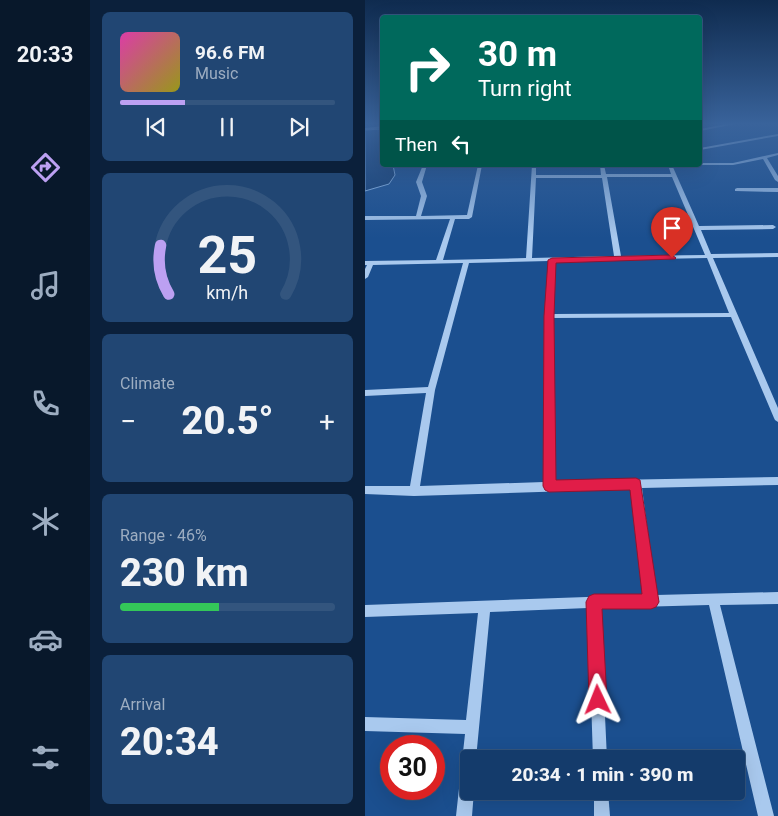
<!DOCTYPE html>
<meta charset="utf-8">
<style>
:root{--surface:#143b6b;--page:#214673;--text:#f1f3f6;--muted:#9dadc1;--line:#33557e;--accent:#bca0f2}
body{margin:0;font-family:Roboto,sans-serif;background:var(--page);color:var(--text);height:100vh;display:flex;flex-direction:column;font-size:19px;white-space:nowrap}
*{box-sizing:border-box;margin:0}
p{font-size:16px;color:var(--muted)}
.icon{flex:none;width:28px;height:28px;fill:none;stroke:currentColor;stroke-width:2;stroke-linecap:round;stroke-linejoin:round}
.map{position:relative;flex:1;overflow:hidden}
.drawer{display:flex;flex-direction:column;gap:12px;padding:12px;background:#0b203b;width:275px}
.drawer>*{flex:none}
.top-card{position:absolute;left:15px;top:15px;width:322px;height:152px;border-radius:5px;box-shadow:0 5px 20px #0002,0 0 0 1px var(--line);background:#00695c;color:#fff;overflow:hidden}
.speed{position:absolute;left:15px;top:735px;display:flex;gap:10px;font-size:25px;font-weight:700;text-align:center}
.speed>*{display:grid;place-content:center;width:65px;height:65px;border-radius:50%;background:var(--surface);box-shadow:0 5px 20px #0002,0 0 0 1px var(--line);line-height:1}
.speed .limit{border:8px solid #d22;background:#fff;color:#111}
.pin{position:absolute;display:grid;place-items:center;width:42px;height:42px;color:#fff;margin:-51px -21px;border-radius:50% 50% 50% 0;rotate:-45deg;box-shadow:0 0 5px #0007}
.pin .icon{rotate:45deg}
.me{position:absolute;width:55px;margin:-28px;rotate:358deg;stroke-linejoin:round;filter:drop-shadow(0 0 4px #0008)}
.turn{display:flex;align-items:center;gap:18px;height:105px;padding:0 15px;font-size:22px}
.turn .icon{width:65px;height:65px;stroke-width:2.5}
.turn b{display:block;font-size:35px;line-height:42px}
.then{display:flex;align-items:center;height:48px;padding:0 15px;background:#0003;gap:10px;font-size:19px}
.big{font-size:38px;font-weight:800;line-height:1.1}
.drawer .widget{flex:1;display:flex;flex-direction:column;justify-content:center;gap:8px;min-width:0;padding:0 18px;border-radius:8px;background:var(--page)}
.drawer .dial{align-items:center;gap:0}
.dial svg{height:130px;overflow:visible;fill:none;stroke:var(--line);stroke-width:7;stroke-linecap:round;text-anchor:middle}
.dial text{fill:var(--text);stroke:none}
.song{display:flex;align-items:center;gap:15px}
.cover{width:60px;height:60px;border-radius:8px;background:linear-gradient(135deg,hsl(320 70% 55%),hsl(60 70% 35%))}
.played{height:5px;border-radius:2px;background:linear-gradient(90deg,var(--accent) 30%,var(--line) 30%)}
.keys{display:flex;justify-content:space-around;direction:ltr}
.heat{display:flex;justify-content:space-between;align-items:center;font-size:28px;direction:ltr}
.charge{height:8px;border-radius:4px;background:linear-gradient(90deg,#34c759 46%,var(--line) 0)}
.trip{position:absolute;left:95px;top:750px;width:285px;height:50px;border-radius:5px;background:var(--surface);box-shadow:0 5px 20px #0002,0 0 0 1px var(--line);font-weight:800;line-height:50px;text-align:center}
main{display:flex;flex:1;min-height:0}
.menu{display:flex;flex-direction:column;width:90px;justify-content:space-around;align-items:center;background:#08182b;color:var(--muted)}
.menu .icon{width:35px;height:35px}
.menu .current{color:var(--accent)}
.menu b{font-size:22px;color:var(--text)}
.map>svg:first-child{display:block}
</style>
<main>
<nav class="menu">
<b>20:33</b>
<svg class="icon current" aria-label="directions" viewBox="0 0 24 24"><path d="M12 3l9 9-9 9-9-9zM9 14v-3h6M13 9l2 2-2 2"/></svg>
<svg class="icon" aria-label="music" viewBox="0 0 24 24"><path d="M9 18V5l10-2v13"/><circle cx="6" cy="18" r="3"/><circle cx="16" cy="16" r="3"/></svg>
<svg class="icon" aria-label="phone" viewBox="0 0 24 24"><path d="M5 4h4l2 5-3 2q2 4 5 5l2-3 5 2v4C11 20 4 13 5 4z"/></svg>
<svg class="icon" aria-label="climate" viewBox="0 0 24 24"><path d="M12 3v18M4 7l16 10M4 17L20 7"/></svg>
<svg class="icon" aria-label="car" viewBox="0 0 24 24"><path d="M5 17H2v-5l4-1 3-4h7l3 4 3 1v5h-3M9 17h6M6 11h13"/><circle cx="7" cy="17" r="2"/><circle cx="17" cy="17" r="2"/></svg>
<svg class="icon" aria-label="filters" viewBox="0 0 24 24"><path d="M4 7h16M4 17h16"/><circle cx="9" cy="7" r="2"/><circle cx="15" cy="17" r="2"/></svg>
</nav>
<section class="drawer">
<div class="widget">
<div class="song"><i class="cover"></i><div><b>96.6 FM</b><p>Music</p></div></div>
<div class="played"></div>
<div class="keys"><svg class="icon" aria-label="previous" viewBox="0 0 24 24"><path d="M18 5L8 12l10 7zM5 5v14"/></svg><svg class="icon" aria-label="pause" viewBox="0 0 24 24"><path d="M8 5v14M16 5v14"/></svg><svg class="icon" aria-label="next" viewBox="0 0 24 24"><path d="M6 5l10 7-10 7zM19 5v14"/></svg></div>
</div>
<div class="widget dial"><svg viewBox="0 0 100 80">
<path d="M14 69A42 42 0 1 1 86 69"/>
<path d="M14 69A42 42 0 0 1 9 39" stroke="#bca0f2"/>
<text x="50" y="56" font-size="32" font-weight="700">25</text>
<text x="50" y="72" font-size="11">km/h</text>
</svg></div>
<div class="widget"><p>Climate</p>
<div class="heat"><a>−</a><b class="big">20.5°</b><a>+</a></div>
</div>
<div class="widget"><p>Range · 46%</p><b class="big">230 km</b><div class="charge"></div></div>
<div class="widget"><p>Arrival</p><b class="big">20:34</b></div>
</section>
<div class="map">
<svg width="413" height="816" viewBox="0 0 413 816">
<rect width="100%" height="100%" fill="#1b4f8f"/>
<path fill="#123a6d" stroke="#9cc4f0" d="M 17,129 L 18,165 L 28,165 L 30,175 L 24,184 L 0,191 L 0,130 Z"/>
<g fill="none" stroke-linecap="round" stroke-linejoin="round">
<g fill="#a9c9ee" fill-rule="evenodd">
<path d="M 361,124 L 370,124 L 335,131 L 335,129 Z"/>
<path d="M 18,126 L 18,128 L 0,130 L 0,128 Z"/>
<path d="M 413,134 L 413,136 L 335,150 L 335,148 Z"/>
<path d="M 413,153 L 413,155 L 402,158 L 413,176 L 413,182 L 410,180 L 398,159 L 368,165 L 333,165 L 335,165 L 335,163 L 368,163 Z"/>
<path d="M 58,165 L 62,165 L 57,182 L 62,196 L 56,216 L 102,215 L 113,165 L 117,165 L 107,217 L 104,219 L 90,219 L 78,260 L 161,258 L 167,165 L 171,165 L 171,175 L 236,175 L 235,165 L 239,165 L 241,174 L 306,174 L 303,165 L 307,165 L 334,226 L 408,225 L 411,227 L 408,229 L 336,230 L 346,254 L 413,253 L 413,257 L 348,258 L 413,408 L 413,422 L 410,420 L 409,418 L 366,317 L 188,318 L 189,481 L 413,477 L 413,485 L 277,488 L 291,595 L 413,592 L 413,604 L 355,605 L 409,816 L 393,816 L 344,605 L 235,608 L 242,759 L 228,759 L 223,608 L 125,612 L 111,759 L 104,759 L 104,791 L 109,791 L 107,816 L 91,816 L 100,734 L 0,731 L 0,717 L 101,720 L 113,613 L 0,617 L 0,605 L 279,595 L 267,489 L 49,496 L 0,494 L 0,486 L 45,486 L 61,393 L 0,396 L 0,390 L 63,387 L 98,263 L 8,265 L 3,277 L 0,279 L 0,269 L 2,265 L 0,265 L 0,261 L 71,260 L 85,219 L 0,220 L 0,216 L 51,216 L 56,196 L 51,182 ZM 242,177 L 307,177 L 340,255 L 256,256 ZM 171,178 L 237,178 L 249,256 L 167,258 ZM 342,258 L 364,313 L 188,314 L 190,261 ZM 184,261 L 180,316 L 179,482 L 55,486 L 70,390 L 104,263 Z"/>
<path d="M 372,188 L 413,188 L 413,192 L 370,191 L 370,189 Z"/>
<path d="M 229,791 L 243,791 L 245,816 L 229,816 Z"/>
</g>
</g>
<linearGradient id="sky" x2="0" y2="1"><stop stop-color="#0f2b4f"/><stop offset="0.52" stop-color="#39639b"/><stop offset="1" stop-color="#39639b" stop-opacity="0"/></linearGradient>
<rect width="413" height="238" fill="url(#sky)"/>
<path fill="#e11d48" stroke="#92132f" d="M 307,255 L 311,258 L 310,259 L 191,263 L 189,316 L 191,480 L 271,478 L 275,480 L 294,602 L 291,607 L 286,609 L 237,609 L 242,700 L 239,706 L 233,708 L 227,706 L 224,700 L 221,602 L 224,596 L 229,594 L 277,594 L 265,490 L 184,492 L 180,490 L 178,486 L 179,316 L 183,260 L 187,258 Z"/>
</svg>
<div class="speed"><div class="limit">30</div></div>
<div class="pin" style="left:307px;top:258px;background:#d93025"><svg class="icon" aria-label="arrive" viewBox="0 0 24 24"><path d="M6 21V4h12l-3 4 3 4H6"/></svg></div>
<svg class="me" style="left:233px;top:700px" viewBox="-20 -20 40 40"><path d="M0-17L14 15 0 8-14 15z" fill="#e11d48" stroke="#fff" stroke-width="4"/></svg>
<div class="trip">20:34 · 1 min · 390 m</div>
<div class="top-card">
<div class="turn"><svg class="icon" aria-label="right" viewBox="0 0 24 24"><path d="M7 20v-9h11M14 6l5 5-5 5"/></svg><div><b>30 m</b>Turn right</div></div>
<div class="then">Then<svg class="icon" aria-label="left" viewBox="0 0 24 24"><path d="M17 20v-9H6M10 6l-5 5 5 5"/></svg></div>
</div>
</div>
</main>
